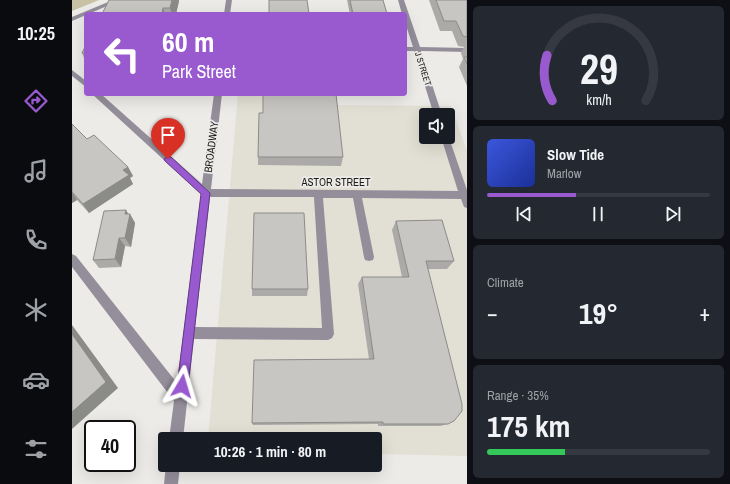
<!DOCTYPE html>
<meta charset="utf-8">
<style>
:root{--surface:#171b24;--page:#242831;--text:#f1f3f6;--muted:#9ea1a6;--line:#363941;--accent:#995ad0}
body{margin:0;font-family:"Archivo Narrow",sans-serif;background:var(--page);color:var(--text);height:100vh;display:flex;flex-direction:column;font-size:15px;white-space:nowrap}
*{box-sizing:border-box;margin:0}
p{font-size:13px;color:var(--muted)}
.icon{flex:none;width:22px;height:22px;fill:none;stroke:currentColor;stroke-width:2;stroke-linecap:round;stroke-linejoin:round}
.map{position:relative;flex:1;overflow:hidden}
.drawer{display:flex;flex-direction:column;gap:6px;padding:6px;background:#0d0f14;width:263px}
.drawer>*{flex:none}
.hud{position:absolute;left:12px;top:12px;width:323px;height:84px;border-radius:4px;box-shadow:0 4px 16px #0002;background:#995ad0;color:#fff;overflow:hidden}
.buttons{position:absolute;left:347px;top:108px;display:grid;gap:8px}
.buttons a{display:grid;place-items:center;width:36px;height:36px;border-radius:4px;background:var(--surface);box-shadow:0 4px 16px #0002;font-size:20px}
.speed{position:absolute;left:12px;top:420px;display:flex;gap:8px;font-size:20px;font-weight:700;text-align:center}
.speed>*{display:grid;place-content:center;width:52px;height:52px;border-radius:50%;background:var(--surface);box-shadow:0 4px 16px #0002;line-height:1}
.speed .limit{border:2px solid #111;border-radius:6px;background:#fff;color:#111}
.pin{position:absolute;display:grid;place-items:center;width:34px;height:34px;color:#fff;margin:-41px -17px;border-radius:50% 50% 50% 0;rotate:-45deg;box-shadow:0 0 4px #0007}
.pin .icon{rotate:45deg}
.me{position:absolute;width:44px;margin:-22px;rotate:7deg;stroke-linejoin:round;filter:drop-shadow(0 0 3px #0008)}
.turn{display:flex;align-items:center;gap:14px;height:84px;padding:0 12px;font-size:18px}
.turn .icon{width:52px;height:52px;stroke-width:2.5}
.turn b{display:block;font-size:28px;line-height:34px}
.big{font-size:30px;font-weight:700;line-height:1.1}
.drawer .widget{flex:1;display:flex;flex-direction:column;justify-content:center;gap:6px;min-width:0;padding:0 14px;border-radius:6px;background:var(--page)}
.drawer .dial{align-items:center;gap:0}
.dial svg{height:104px;overflow:visible;fill:none;stroke:var(--line);stroke-width:7;stroke-linecap:round;text-anchor:middle}
.dial text{fill:var(--text);stroke:none}
.song{display:flex;align-items:center;gap:12px}
.cover{width:48px;height:48px;border-radius:6px;background:linear-gradient(135deg,hsl(230 70% 55%),hsl(230 70% 35%))}
.played{height:4px;border-radius:2px;background:linear-gradient(90deg,var(--accent) 40%,var(--line) 40%)}
.keys{display:flex;justify-content:space-around;direction:ltr}
.heat{display:flex;justify-content:space-between;align-items:center;font-size:22px;direction:ltr}
.charge{height:6px;border-radius:3px;background:linear-gradient(90deg,#34c759 35%,var(--line) 0)}
.trip{position:absolute;left:86px;top:432px;width:224px;height:40px;border-radius:4px;background:var(--surface);box-shadow:0 4px 16px #0002;font-weight:700;line-height:40px;text-align:center}
main{display:flex;flex:1;min-height:0}
.menu{display:flex;flex-direction:column;width:72px;justify-content:space-around;align-items:center;background:#090b0e;color:var(--muted)}
.menu .icon{width:28px;height:28px}
.menu .selected{color:var(--accent)}
.menu b{font-size:18px;color:var(--text)}
.map>svg:first-child{display:block}
</style>
<main>
<nav class="menu">
<b>10:25</b>
<svg class="icon selected" aria-label="directions" viewBox="0 0 24 24"><path d="M12 3l9 9-9 9-9-9zM9 14v-3h6M13 9l2 2-2 2"/></svg>
<svg class="icon" aria-label="music" viewBox="0 0 24 24"><path d="M9 18V5l10-2v13"/><circle cx="6" cy="18" r="3"/><circle cx="16" cy="16" r="3"/></svg>
<svg class="icon" aria-label="phone" viewBox="0 0 24 24"><path d="M5 4h4l2 5-3 2q2 4 5 5l2-3 5 2v4C11 20 4 13 5 4z"/></svg>
<svg class="icon" aria-label="climate" viewBox="0 0 24 24"><path d="M12 3v18M4 7l16 10M4 17L20 7"/></svg>
<svg class="icon" aria-label="car" viewBox="0 0 24 24"><path d="M5 17H2v-5l4-1 3-4h7l3 4 3 1v5h-3M9 17h6M6 11h13"/><circle cx="7" cy="17" r="2"/><circle cx="17" cy="17" r="2"/></svg>
<svg class="icon" aria-label="filters" viewBox="0 0 24 24"><path d="M4 7h16M4 17h16"/><circle cx="9" cy="7" r="2"/><circle cx="15" cy="17" r="2"/></svg>
</nav>
<div class="map">
<svg width="395" height="484" viewBox="0 0 395 484">
<rect width="100%" height="100%" fill="#ecebe7"/>
<path fill="#e2dfd4" fill-rule="evenodd" d="M 166,94 L 260,94 L 262,105 L 379,106 L 395,151 L 395,456 L 303,454 L 303,439 L 136,439 ZM 354,115 L 376,115 L 376,137 L 354,137 Z"/>
<path fill="#c9c1a3" d="M 0,0 L 27,0 L 0,11 Z"/>
<g fill="none" stroke-linecap="round" stroke-linejoin="round">
<g fill="#948e9b" fill-rule="evenodd">
<path d="M 41,0 L 49,0 L 0,21 L 0,17 Z"/>
<path d="M 154,0 L 160,0 L 158,14 L 152,14 Z"/>
<path d="M 326,0 L 332,0 L 348,47 L 395,48 L 395,52 L 349,51 L 370,115 L 362,115 L 342,51 L 333,51 L 333,47 L 341,47 L 333,22 L 333,14 L 330,14 Z"/>
<path d="M 0,70 L 14,81 L 14,87 L 0,76 Z"/>
<path d="M 20,94 L 29,94 L 130,184 L 142,94 L 150,94 L 139,189 L 386,191 L 369,137 L 376,137 L 376,135 L 395,190 L 395,208 L 392,207 L 389,199 L 290,198 L 302,257 L 301,260 L 297,261 L 293,260 L 292,257 L 281,198 L 251,198 L 262,334 L 260,338 L 256,340 L 122,339 L 111,439 L 97,439 L 102,401 L 0,267 L 0,254 L 4,256 L 105,383 L 129,194 ZM 138,197 L 242,197 L 250,328 L 123,327 Z"/>
<path d="M 94,465 L 108,465 L 106,484 L 92,484 Z"/>
</g>
</g>
<g fill="#abaaa8">
<path d="M 37,0 L 107,0 L 107,1 L 104,14 L 30,14 Z"/>
<path d="M 275,0 L 311,0 L 315,14 L 278,14 Z"/>
<path d="M 357,0 L 395,0 L 395,86 L 387,67 L 391,59 L 389,53 L 392,47 L 386,46 L 380,31 L 368,31 Z"/>
<path d="M 14,45 L 14,63 L 10,53 Z"/>
<path d="M 191,113 L 271,157 L 269,166 L 186,165 L 186,157 Z"/>
<path d="M 0,124 L 15,139 L 56,167 L 61,176 L 58,178 L 61,184 L 17,213 L 5,200 L 0,203 Z"/>
<path d="M 54,210 L 56,214 L 58,214 L 63,223 L 59,247 L 53,246 L 49,267 L 27,268 L 21,260 Z"/>
<path d="M 324,221 L 382,261 L 375,269 L 356,269 L 376,424 L 368,426 L 306,426 L 306,424 L 181,425 L 180,423 L 297,359 L 286,284 L 290,277 L 330,277 L 320,230 Z"/>
<path d="M 180,289 L 236,289 L 235,296 L 180,296 Z"/>
</g>
<g fill="#8b8b88">
<path d="M 100,0 L 107,0 L 107,1 L 104,14 L 100,14 L 98,8 Z"/>
<path d="M 91,8 L 93,14 L 90,14 Z"/>
<path d="M 56,167 L 61,176 L 58,178 L 61,184 L 17,213 L 11,204 L 51,170 Z"/>
<path d="M 0,192 L 5,200 L 0,203 Z"/>
<path d="M 54,210 L 58,217 L 58,214 L 63,223 L 59,247 L 53,238 L 53,214 Z"/>
<path d="M 47,238 L 53,246 L 49,267 L 43,259 Z"/>
<path d="M 0,325 L 46,388 L 0,429 Z"/>
</g>
<g fill="#c7c6c3" stroke="#8b8b88">
<path d="M 37,0 L 100,0 L 98,8 L 91,8 L 90,14 L 30,14 Z"/>
<path d="M 197,0 L 235,0 L 237,14 L 197,14 Z"/>
<path d="M 278,0 L 311,0 L 315,14 L 281,14 Z"/>
<path d="M 364,0 L 395,0 L 395,37 L 391,36 L 384,21 L 372,21 Z"/>
<path d="M 14,45 L 14,53 L 10,53 Z"/>
<path d="M 392,57 L 395,57 L 395,64 Z"/>
<path d="M 191,94 L 264,94 L 271,157 L 186,157 L 187,113 L 191,113 Z"/>
<path d="M 0,124 L 15,139 L 22,135 L 56,167 L 51,170 L 57,175 L 11,204 L 0,192 Z"/>
<path d="M 54,210 L 53,214 L 58,214 L 53,238 L 47,238 L 43,259 L 21,260 L 32,211 Z"/>
<path d="M 182,213 L 232,213 L 236,289 L 180,289 Z"/>
<path d="M 370,220 L 382,261 L 354,261 L 390,404 L 390,411 L 382,421 L 376,424 L 311,424 L 311,422 L 180,423 L 182,360 L 302,359 L 290,277 L 337,277 L 324,221 Z"/>
<path d="M 0,334 L 34,382 L 0,412 Z"/>
</g>
<path fill="#995ad0" stroke="#633a87" d="M 96,156 L 99,157 L 138,193 L 116,386 L 114,390 L 110,392 L 106,390 L 105,386 L 129,194 L 93,161 L 92,159 Z"/>
<g text-anchor="middle" stroke-width="3.5" stroke-linejoin="round" paint-order="stroke">
<g font-size="9" fill="#1c1c1b" stroke="#ecebe7">
<text transform="translate(351 69) rotate(72)" y="3">J STREET</text>
</g>
<g font-size="11" fill="#1c1c1b" stroke="#ecebe7">
<text transform="translate(139 147) rotate(-83)" y="4">BROADWAY</text>
<text x="264" y="186">ASTOR STREET</text>
</g>
</g>
</svg>
<div class="buttons">
<a><svg class="icon" aria-label="sound" viewBox="0 0 24 24"><path d="M4 9h4l5-4v14l-5-4H4zM17 9q2 3 0 6"/></svg></a>
</div>
<div class="speed"><div class="limit">40</div></div>
<div class="pin" style="left:96px;top:159px;background:#d93025"><svg class="icon" aria-label="arrive" viewBox="0 0 24 24"><path d="M6 21V4h12l-3 4 3 4H6"/></svg></div>
<svg class="me" style="left:110px;top:386px" viewBox="-20 -20 40 40"><path d="M0-17L14 15 0 8-14 15z" fill="#995ad0" stroke="#fff" stroke-width="4"/></svg>
<div class="trip">10:26 · 1 min · 80 m</div>
<div class="hud">
<div class="turn"><svg class="icon" aria-label="left" viewBox="0 0 24 24"><path d="M17 20v-9H6M10 6l-5 5 5 5"/></svg><div><b>60 m</b>Park Street</div></div>
</div>
</div>
<section class="drawer">
<div class="widget dial"><svg viewBox="0 0 100 80">
<path d="M14 69A42 42 0 1 1 86 69"/>
<path d="M14 69A42 42 0 0 1 10 34" stroke="#995ad0"/>
<text x="50" y="56" font-size="32" font-weight="700">29</text>
<text x="50" y="72" font-size="11">km/h</text>
</svg></div>
<div class="widget">
<div class="song"><i class="cover"></i><div><b>Slow Tide</b><p>Marlow</p></div></div>
<div class="played"></div>
<div class="keys"><svg class="icon" aria-label="previous" viewBox="0 0 24 24"><path d="M18 5L8 12l10 7zM5 5v14"/></svg><svg class="icon" aria-label="pause" viewBox="0 0 24 24"><path d="M8 5v14M16 5v14"/></svg><svg class="icon" aria-label="next" viewBox="0 0 24 24"><path d="M6 5l10 7-10 7zM19 5v14"/></svg></div>
</div>
<div class="widget"><p>Climate</p>
<div class="heat"><a>−</a><b class="big">19°</b><a>+</a></div>
</div>
<div class="widget"><p>Range · 35%</p><b class="big">175 km</b><div class="charge"></div></div>
</section>
</main>
